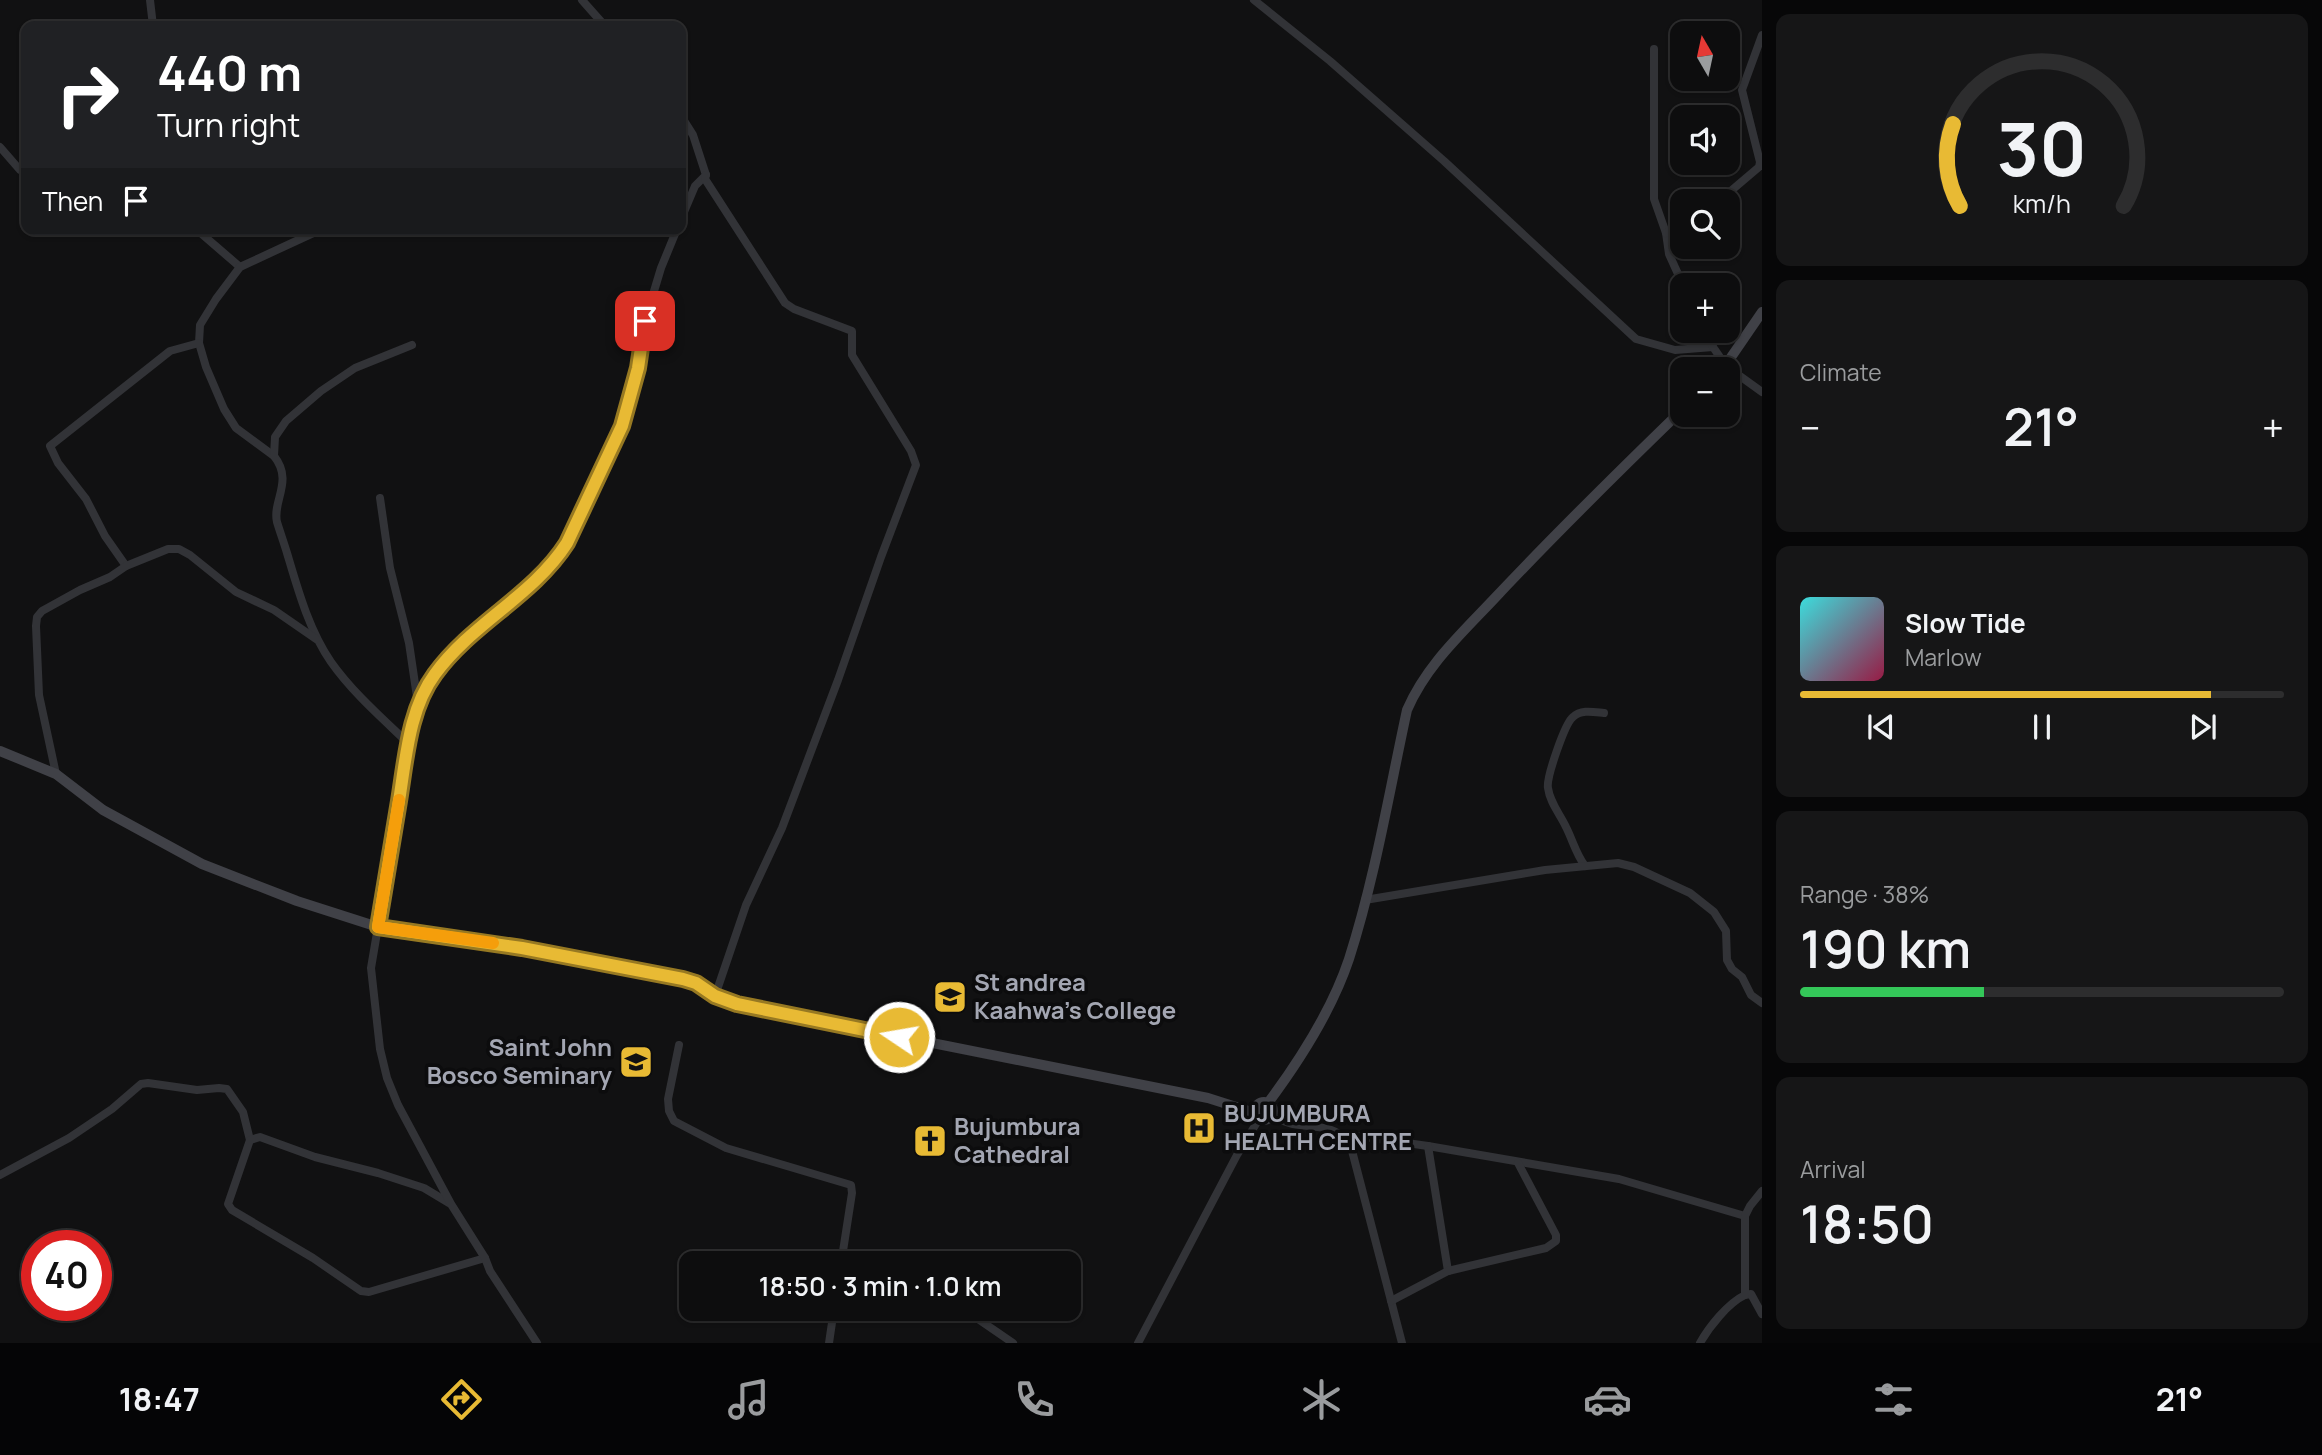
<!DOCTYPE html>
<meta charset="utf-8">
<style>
:root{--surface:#0d0d0e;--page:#161617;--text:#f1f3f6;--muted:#9a9c9e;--line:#2d2d2e;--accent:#e8ba34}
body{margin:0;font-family:Manrope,sans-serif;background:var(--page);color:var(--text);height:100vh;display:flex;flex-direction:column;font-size:26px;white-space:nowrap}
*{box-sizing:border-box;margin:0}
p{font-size:23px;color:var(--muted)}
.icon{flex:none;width:38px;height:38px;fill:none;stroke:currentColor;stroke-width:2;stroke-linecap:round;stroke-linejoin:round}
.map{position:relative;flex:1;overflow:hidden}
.details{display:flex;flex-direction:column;gap:14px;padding:14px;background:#070708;width:560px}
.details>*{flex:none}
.hud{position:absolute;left:21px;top:21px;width:665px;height:214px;border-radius:14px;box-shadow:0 2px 5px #0004,0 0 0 2px var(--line);background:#202124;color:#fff;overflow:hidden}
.needle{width:46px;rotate:351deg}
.tools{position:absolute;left:1670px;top:21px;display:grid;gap:14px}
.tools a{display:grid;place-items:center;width:70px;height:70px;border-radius:14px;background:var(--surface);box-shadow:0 2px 5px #0004,0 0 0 2px var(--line);font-size:35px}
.speed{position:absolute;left:21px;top:1230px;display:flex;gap:14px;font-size:35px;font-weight:700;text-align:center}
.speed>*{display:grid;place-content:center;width:91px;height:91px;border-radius:50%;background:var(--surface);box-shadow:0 2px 5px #0004,0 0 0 2px var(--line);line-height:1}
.speed .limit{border:10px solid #d22;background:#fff;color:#111}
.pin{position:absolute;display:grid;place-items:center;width:60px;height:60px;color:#fff;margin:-30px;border-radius:14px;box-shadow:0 4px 10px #0006}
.me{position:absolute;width:77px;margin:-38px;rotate:282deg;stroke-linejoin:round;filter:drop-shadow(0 0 5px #0008)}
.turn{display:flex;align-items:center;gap:24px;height:147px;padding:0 21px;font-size:32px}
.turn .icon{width:91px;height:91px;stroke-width:2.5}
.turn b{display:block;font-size:49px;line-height:60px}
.then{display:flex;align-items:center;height:66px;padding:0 21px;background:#0003;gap:14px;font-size:26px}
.big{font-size:52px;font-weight:600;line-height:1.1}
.details .widget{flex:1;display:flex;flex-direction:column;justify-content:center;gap:10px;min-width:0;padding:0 24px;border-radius:14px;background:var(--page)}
.details .dial{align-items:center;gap:0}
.dial svg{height:182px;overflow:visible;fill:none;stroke:var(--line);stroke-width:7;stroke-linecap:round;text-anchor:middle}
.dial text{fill:var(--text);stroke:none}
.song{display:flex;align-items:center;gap:21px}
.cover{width:84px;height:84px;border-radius:10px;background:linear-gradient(135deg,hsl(180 70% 55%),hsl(340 70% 35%))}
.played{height:7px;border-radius:4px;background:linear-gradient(90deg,var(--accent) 85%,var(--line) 85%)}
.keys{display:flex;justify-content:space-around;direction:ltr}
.heat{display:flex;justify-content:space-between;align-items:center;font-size:38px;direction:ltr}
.charge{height:10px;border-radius:5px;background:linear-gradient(90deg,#34c759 38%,var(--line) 0)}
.trip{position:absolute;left:679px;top:1251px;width:402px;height:70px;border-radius:14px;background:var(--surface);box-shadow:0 2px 5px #0004,0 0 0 2px var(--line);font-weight:600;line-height:70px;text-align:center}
.tabs{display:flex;height:112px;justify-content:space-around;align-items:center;background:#050506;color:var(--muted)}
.tabs .icon{width:49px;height:49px}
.tabs .current{color:var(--accent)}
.tabs b{font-size:32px;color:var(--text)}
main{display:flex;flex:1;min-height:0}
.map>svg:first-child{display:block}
</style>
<main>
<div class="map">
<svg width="1762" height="1343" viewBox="0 0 1762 1343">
<rect width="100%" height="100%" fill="#111112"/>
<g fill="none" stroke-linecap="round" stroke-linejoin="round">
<g stroke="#323337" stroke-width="8">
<path d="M 150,0 L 153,26"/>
<path d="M 582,0 L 605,26"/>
<path d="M 1254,0 L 1330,61 L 1444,161 L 1636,339 L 1675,350 L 1713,347 L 1726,366 L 1762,392"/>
<path d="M 1654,49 L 1654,199 L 1666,233 L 1669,254 L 1683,285"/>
<path d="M 681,116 L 693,135 L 706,175 L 695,186 L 681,219"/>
<path d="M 0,147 L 20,170 L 26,172"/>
<path d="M 706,175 L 705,179 L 785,303 L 794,309 L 852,331 L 852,355 L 911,451 L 916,465 L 881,557 L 838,680 L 782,828 L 746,905 L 715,996"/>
<path d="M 1719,201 L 1759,167 L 1760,162 L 1742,90 L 1762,35"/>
<path d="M 196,229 L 240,267"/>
<path d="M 1666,233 L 1682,224"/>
<path d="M 1705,331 L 1713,347"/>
<path d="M 274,456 L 236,428 L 224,409 L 206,367 L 199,343 L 200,325 L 216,299 L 240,267 L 322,229"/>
<path d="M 380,498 L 390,568 L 409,643 L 418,704"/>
<path d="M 126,566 L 105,536 L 86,499 L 58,463 L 50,446 L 170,351 L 199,343"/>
<path d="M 409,744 C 382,718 353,693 331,662 C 309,630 298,590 287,553 C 284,543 280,532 277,522 C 272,501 294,481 274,456 L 275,437 L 286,421 L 321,391 L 355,368 L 412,345"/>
<path d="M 56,774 L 39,695 L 36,626 L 37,617 L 42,611 L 80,590 L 110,577 L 126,566 L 168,549 L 179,549 L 190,555 L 236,592 L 274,610 L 316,639"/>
<path d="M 1585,866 C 1576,854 1573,841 1566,827 C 1560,814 1550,803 1548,788 C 1546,778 1565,723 1573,717 C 1581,709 1594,712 1604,713"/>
<path d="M 1365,900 L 1545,870 L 1618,863 L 1634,867 L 1690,893 L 1714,912 L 1726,931 L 1727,960 L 1732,969 L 1742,977 L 1751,995 L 1762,1003"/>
<path d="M 679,1045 L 668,1099 L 669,1111 L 674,1121 L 726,1148 L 851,1185 L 852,1193 L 841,1264"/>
<path d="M 1271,1117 C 1278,1119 1285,1122 1293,1124 C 1315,1128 1334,1124 1350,1143 L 1402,1343"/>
<path d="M 1343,1134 L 1428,1146 L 1619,1179 L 1745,1216"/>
<path d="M 1428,1146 L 1448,1271"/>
<path d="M 0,1175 L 69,1138 L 112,1109 L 141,1084 L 148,1083 L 197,1090 L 219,1088 L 227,1089 L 243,1112 L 250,1140"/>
<path d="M 449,1203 L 424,1188 L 378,1173 L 315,1157 L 260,1137 L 250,1140 L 228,1204 L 232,1210 L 313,1258 L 361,1291 L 369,1292 L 485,1258"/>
<path d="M 1745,1295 L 1751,1294 L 1762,1314"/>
<path d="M 1391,1301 L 1448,1271 L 1546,1248 L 1556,1241 L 1556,1235 L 1518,1163"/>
<path d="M 955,1309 L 978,1319 L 1013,1343"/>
<path d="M 537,1343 L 490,1271 L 485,1258 L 451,1204 L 398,1105 L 387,1078 L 380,1049 L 371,968 L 409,744 L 418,704 L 435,673 L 463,644 L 537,581 L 556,560 L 567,543 L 622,426 L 638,368 L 645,321 L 661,268 L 677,229"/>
<path d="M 829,1343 L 834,1309"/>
<path d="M 1138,1343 L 1237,1155 L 1259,1119"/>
<path d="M 1700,1343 C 1709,1327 1728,1303 1745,1295 L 1745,1216 L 1750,1206 L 1762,1191"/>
</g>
<g stroke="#404147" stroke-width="10">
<path d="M 1723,369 L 1762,312"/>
<path d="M 0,751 L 56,774 L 103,810 L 202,864 L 297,901 L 378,927 L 544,952 L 683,980 L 696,983 L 715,996 L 737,1004 L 1208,1098 L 1255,1113"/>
<circle cx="1264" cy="1111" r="9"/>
<path d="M 1268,1103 C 1300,1060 1332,1010 1349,959 C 1375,878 1389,793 1407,710 C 1426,666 1460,635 1493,600 C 1554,535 1618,472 1682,410"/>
</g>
</g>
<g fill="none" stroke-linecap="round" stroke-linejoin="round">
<defs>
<path id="route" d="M 645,321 L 638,368 L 622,426 L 567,543 C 533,596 472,623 435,674 C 409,709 406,758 399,801 C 392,843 385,885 378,927 L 522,948 L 683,979 L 696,983 L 715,996 L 737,1004 L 899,1037"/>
</defs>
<use href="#route" stroke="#977922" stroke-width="18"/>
<use href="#route" stroke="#e8ba34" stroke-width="12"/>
<path stroke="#f59e0b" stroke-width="12" d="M 399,800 L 378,927 L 493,943"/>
</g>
<defs>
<symbol id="school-square" viewBox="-11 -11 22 22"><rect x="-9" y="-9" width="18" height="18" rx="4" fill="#e8ba34" stroke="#0c0c0d"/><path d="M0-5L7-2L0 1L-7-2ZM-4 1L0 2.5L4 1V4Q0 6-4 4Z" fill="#111"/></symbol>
<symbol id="hospital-square" viewBox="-11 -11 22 22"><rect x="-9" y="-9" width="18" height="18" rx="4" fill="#e8ba34" stroke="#0c0c0d"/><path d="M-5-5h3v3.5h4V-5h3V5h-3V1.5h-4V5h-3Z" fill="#111"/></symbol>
<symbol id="church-square" viewBox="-11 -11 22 22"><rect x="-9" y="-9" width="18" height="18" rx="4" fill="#e8ba34" stroke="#0c0c0d"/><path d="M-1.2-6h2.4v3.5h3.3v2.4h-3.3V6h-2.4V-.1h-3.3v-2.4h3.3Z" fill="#111"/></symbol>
</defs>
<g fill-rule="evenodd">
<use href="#school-square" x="931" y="978" width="38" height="38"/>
<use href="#school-square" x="617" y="1043" width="38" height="38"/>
<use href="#hospital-square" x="1180" y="1109" width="38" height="38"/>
<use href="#church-square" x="911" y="1122" width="38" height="38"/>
</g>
<g text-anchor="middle" stroke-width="7" stroke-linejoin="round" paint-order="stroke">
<g font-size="24" font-weight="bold" fill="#a3a6b2" stroke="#0c0c0d" text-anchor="start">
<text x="974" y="991">St andrea<tspan x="974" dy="28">Kaahwa's College</tspan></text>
<text x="612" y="1056" text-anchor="end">Saint John<tspan x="612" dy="28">Bosco Seminary</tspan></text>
<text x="1224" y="1122">BUJUMBURA<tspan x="1224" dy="28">HEALTH CENTRE</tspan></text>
<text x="954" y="1135">Bujumbura<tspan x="954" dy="28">Cathedral</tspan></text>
</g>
</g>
</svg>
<div class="tools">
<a><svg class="needle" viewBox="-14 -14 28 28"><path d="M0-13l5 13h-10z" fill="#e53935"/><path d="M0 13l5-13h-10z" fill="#9a9c9e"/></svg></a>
<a><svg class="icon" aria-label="sound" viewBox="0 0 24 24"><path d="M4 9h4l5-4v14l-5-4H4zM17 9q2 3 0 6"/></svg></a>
<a><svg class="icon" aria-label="search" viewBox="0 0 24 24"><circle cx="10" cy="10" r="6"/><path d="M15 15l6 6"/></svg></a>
<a>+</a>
<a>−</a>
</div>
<div class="speed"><div class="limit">40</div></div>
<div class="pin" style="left:645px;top:321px;background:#d93025"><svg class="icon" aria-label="arrive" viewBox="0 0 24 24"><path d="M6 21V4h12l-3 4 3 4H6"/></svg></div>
<svg class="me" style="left:899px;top:1037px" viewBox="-20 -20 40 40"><circle r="17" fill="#e8ba34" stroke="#fff" stroke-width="3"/><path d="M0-11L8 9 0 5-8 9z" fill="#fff"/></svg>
<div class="trip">18:50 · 3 min · 1.0 km</div>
<div class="hud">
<div class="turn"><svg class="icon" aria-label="right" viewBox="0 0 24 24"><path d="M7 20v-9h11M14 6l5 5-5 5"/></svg><div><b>440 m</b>Turn right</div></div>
<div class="then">Then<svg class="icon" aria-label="arrive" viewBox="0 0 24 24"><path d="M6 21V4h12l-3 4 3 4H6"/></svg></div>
</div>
</div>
<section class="details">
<div class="widget dial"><svg viewBox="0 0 100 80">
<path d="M14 69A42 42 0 1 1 86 69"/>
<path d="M14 69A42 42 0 0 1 11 33" stroke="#e8ba34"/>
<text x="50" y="56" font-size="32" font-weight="700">30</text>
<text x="50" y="72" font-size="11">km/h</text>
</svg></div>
<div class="widget"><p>Climate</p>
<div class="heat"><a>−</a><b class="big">21°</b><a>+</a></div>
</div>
<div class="widget">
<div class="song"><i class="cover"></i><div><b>Slow Tide</b><p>Marlow</p></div></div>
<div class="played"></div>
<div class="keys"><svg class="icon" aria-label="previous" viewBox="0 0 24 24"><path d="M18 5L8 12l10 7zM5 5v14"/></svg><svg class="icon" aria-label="pause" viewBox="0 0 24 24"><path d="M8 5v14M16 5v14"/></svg><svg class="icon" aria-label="next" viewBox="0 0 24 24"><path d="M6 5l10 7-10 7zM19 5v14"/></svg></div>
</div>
<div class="widget"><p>Range · 38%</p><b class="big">190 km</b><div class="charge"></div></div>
<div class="widget"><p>Arrival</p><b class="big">18:50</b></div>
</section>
</main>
<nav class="tabs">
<b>18:47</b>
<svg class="icon current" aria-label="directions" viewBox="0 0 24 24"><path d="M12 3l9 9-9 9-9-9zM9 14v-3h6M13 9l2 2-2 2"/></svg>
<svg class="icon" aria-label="music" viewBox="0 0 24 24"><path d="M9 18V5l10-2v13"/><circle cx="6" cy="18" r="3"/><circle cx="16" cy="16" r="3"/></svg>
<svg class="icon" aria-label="phone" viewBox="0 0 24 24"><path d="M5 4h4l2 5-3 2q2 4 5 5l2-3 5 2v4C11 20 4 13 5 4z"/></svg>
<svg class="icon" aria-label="climate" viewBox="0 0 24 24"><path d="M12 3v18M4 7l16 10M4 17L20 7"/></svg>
<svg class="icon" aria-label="car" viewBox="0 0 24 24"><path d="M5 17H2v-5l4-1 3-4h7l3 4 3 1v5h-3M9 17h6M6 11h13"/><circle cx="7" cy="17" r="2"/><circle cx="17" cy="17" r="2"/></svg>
<svg class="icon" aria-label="filters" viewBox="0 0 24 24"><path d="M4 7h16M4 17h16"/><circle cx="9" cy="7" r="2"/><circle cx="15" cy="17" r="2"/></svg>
<b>21°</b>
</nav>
